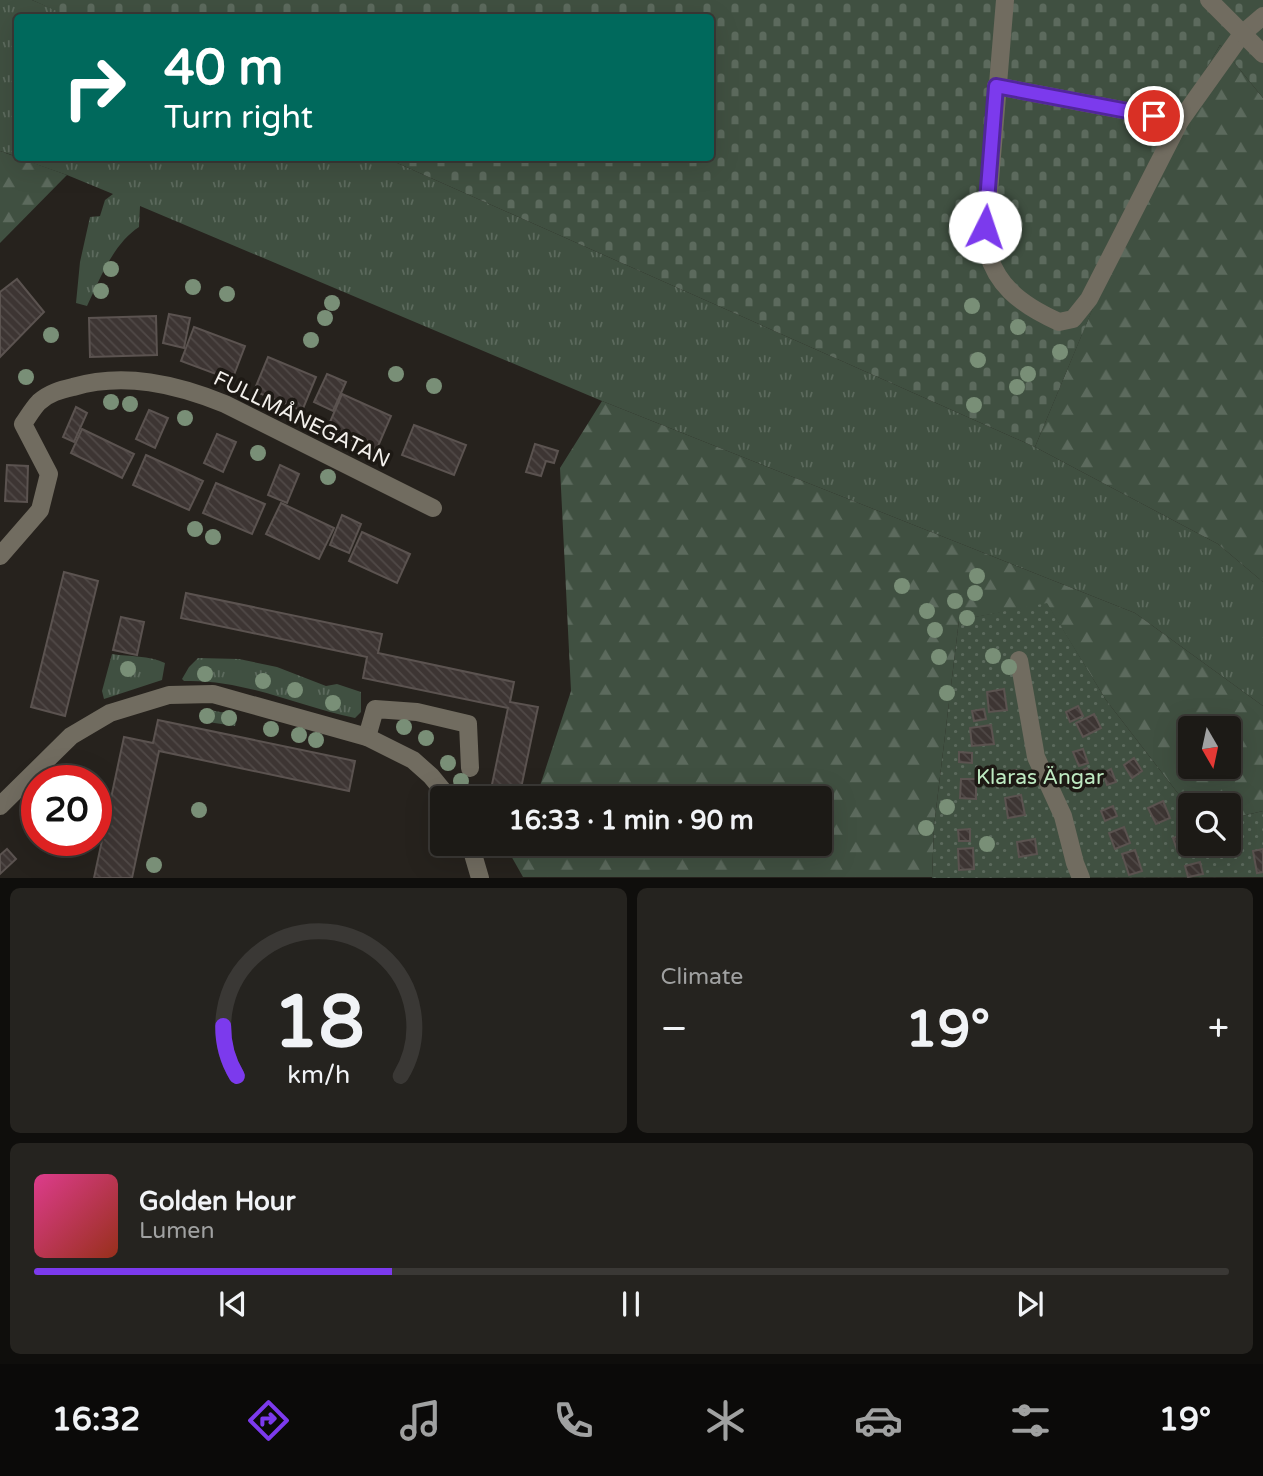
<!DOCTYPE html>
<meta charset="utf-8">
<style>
:root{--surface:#1c1a16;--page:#25231f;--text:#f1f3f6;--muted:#a0a1a1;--line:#3a3835;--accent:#7c3aed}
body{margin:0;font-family:"Varela Round",sans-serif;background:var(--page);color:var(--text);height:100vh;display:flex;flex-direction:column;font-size:26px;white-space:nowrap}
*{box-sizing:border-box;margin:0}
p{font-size:23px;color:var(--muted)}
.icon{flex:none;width:38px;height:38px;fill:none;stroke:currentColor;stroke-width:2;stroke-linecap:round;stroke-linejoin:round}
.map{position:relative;height:878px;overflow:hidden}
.drawer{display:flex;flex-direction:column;gap:10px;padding:10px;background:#0f0e0c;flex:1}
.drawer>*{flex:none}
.hud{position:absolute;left:14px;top:14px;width:700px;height:147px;border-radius:7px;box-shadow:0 7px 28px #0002,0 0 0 2px var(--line);background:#00695c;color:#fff;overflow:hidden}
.needle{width:46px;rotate:171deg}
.fabs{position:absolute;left:1178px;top:716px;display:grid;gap:14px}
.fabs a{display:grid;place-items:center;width:63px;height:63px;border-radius:7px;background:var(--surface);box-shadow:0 7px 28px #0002,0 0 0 2px var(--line);font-size:35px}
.speed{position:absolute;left:21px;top:765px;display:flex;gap:14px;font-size:35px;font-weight:700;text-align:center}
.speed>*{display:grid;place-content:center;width:91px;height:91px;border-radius:50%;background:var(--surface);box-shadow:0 7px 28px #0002,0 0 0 2px var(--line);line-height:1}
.speed .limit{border:10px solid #d22;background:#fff;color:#111}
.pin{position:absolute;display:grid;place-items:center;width:60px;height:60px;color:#fff;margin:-30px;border:4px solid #fff;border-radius:50%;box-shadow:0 2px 7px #0007}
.me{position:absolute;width:77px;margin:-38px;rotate:4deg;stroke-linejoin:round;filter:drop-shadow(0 0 5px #0008)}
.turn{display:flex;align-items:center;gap:24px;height:147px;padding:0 35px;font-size:32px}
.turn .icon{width:91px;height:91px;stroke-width:2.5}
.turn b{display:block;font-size:49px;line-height:60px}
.big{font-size:52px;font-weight:800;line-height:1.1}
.drawer .card{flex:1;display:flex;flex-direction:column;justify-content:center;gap:10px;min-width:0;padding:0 24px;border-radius:10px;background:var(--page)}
.drawer .dial{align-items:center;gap:0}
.dial svg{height:182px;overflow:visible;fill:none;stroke:var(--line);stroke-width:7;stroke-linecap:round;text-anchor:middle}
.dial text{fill:var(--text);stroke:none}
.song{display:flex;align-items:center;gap:21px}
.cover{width:84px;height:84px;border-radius:10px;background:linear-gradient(135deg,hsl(330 70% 55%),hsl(10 70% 35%))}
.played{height:7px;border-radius:4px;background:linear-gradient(90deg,var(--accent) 30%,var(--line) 30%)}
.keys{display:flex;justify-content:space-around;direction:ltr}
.heat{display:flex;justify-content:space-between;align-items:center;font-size:38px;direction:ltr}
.drawer .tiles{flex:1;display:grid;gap:10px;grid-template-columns:1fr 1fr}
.card:last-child{grid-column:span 2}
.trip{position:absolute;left:430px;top:786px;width:402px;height:70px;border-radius:7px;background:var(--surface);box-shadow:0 7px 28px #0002,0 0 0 2px var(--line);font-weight:800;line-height:70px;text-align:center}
.tab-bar{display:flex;height:112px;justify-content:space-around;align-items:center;background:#0b0a09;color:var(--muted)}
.tab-bar .icon{width:49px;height:49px}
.tab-bar .active{color:var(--accent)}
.tab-bar b{font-size:32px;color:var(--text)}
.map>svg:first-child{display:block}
</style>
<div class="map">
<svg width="1263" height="878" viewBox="0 0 1263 878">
<defs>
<pattern id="grass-tufts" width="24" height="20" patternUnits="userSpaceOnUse" patternTransform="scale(1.75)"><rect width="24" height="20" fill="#405041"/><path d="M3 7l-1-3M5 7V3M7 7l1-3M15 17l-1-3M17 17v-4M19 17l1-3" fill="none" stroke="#5c6a5d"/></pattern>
<pattern id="forest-firs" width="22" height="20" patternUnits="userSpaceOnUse" patternTransform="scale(1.75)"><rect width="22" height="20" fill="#405041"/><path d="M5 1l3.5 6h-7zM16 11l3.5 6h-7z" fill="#5c6a5d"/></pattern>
<pattern id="cemetery-stones" width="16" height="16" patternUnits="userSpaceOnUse" patternTransform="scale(1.75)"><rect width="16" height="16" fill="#405041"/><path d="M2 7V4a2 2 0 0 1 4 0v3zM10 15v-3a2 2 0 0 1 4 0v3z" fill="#5c6a5d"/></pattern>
<pattern id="garden-dots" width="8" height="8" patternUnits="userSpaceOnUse" patternTransform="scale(1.75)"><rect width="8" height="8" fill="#405041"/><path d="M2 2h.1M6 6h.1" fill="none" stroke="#5c6a5d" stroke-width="1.8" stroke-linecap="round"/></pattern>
<pattern id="building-back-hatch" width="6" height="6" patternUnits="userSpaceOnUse" patternTransform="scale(1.75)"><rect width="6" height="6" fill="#3d3533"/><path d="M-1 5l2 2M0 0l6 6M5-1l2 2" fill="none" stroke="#504947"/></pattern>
</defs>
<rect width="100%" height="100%" fill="#26221d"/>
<g fill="url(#grass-tufts)">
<path d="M 0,0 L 32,0 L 72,17 L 18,18 L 18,157 L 0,151 Z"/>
<path d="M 18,158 L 386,158 L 1035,447 L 1218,544 L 1263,582 L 1263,706 L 1135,613 L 602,401 L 140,206 L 139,227 C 113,244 100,279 87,306 L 76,303 L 80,262 L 90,217 L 100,216 L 105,200 L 113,194 L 67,175 Z"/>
<path d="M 112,654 C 130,657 149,655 165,663 L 162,680 L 104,699 L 102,691 Z"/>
<path d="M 198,658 L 239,659 L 277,667 L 326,686 L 337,684 L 361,692 L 361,712 L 355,718 C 296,706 245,679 184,681 L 182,679 L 189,667 Z"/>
<path d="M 210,710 L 236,715 L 237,718 L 235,726 L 201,721 L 200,714 L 202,711 Z"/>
</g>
<g fill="url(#forest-firs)" fill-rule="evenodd">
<path d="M 1220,45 L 1263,98 L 1263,582 L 1218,544 L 1035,447 L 1160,147 Z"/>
<path d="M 0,151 L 67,175 L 0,243 Z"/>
<path d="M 602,401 L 1135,613 L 1263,706 L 1263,811 L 1229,819 L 1228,805 L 1190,805 L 1190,809 L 1106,700 L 1047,604 L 959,620 L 934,826 L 932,877 L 523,877 L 510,854 L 515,844 L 821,844 L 821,798 L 536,798 L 571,691 L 560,468 ZM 1190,728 L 1228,728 L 1228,766 L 1190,766 Z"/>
</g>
<path fill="url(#cemetery-stones)" d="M 32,0 L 1263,0 L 1263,98 L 1220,45 L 1160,148 L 1035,447 L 386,158 L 710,158 L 710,18 L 72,18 Z"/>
<path fill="url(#garden-dots)" d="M 1047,603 L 1106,700 L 1190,809 L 1190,844 L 1228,844 L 1229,819 L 1263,811 L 1263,877 L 932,878 L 934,826 L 959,620 Z"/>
<g fill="url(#building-back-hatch)" stroke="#5b5350" stroke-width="2">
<path d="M 17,279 L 44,312 L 0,357 L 0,292 Z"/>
<path d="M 169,314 L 190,318 L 184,348 L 163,343 Z"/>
<path d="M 156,316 L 157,355 L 90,357 L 89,318 Z"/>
<path d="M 194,327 L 245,346 L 232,380 L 181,361 Z"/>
<path d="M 268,357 L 316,377 L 302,411 L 254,391 Z"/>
<path d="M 327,374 L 346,382 L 333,411 L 314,402 Z"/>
<path d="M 342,394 L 391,416 L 376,451 L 327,429 Z"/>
<path d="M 76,407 L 87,413 L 74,442 L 63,437 Z"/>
<path d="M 149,410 L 168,418 L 155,448 L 136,439 Z"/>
<path d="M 414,425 L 466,445 L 454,475 L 402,455 Z"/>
<path d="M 82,429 L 134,454 L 122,478 L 71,453 Z"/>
<path d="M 217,434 L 236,442 L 223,472 L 204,463 Z"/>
<path d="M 535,444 L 558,451 L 554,463 L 546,461 L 541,476 L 526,472 Z"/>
<path d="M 146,455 L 203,481 L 189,510 L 133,485 Z"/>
<path d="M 7,465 L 28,466 L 27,502 L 5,501 Z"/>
<path d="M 280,465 L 299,474 L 287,503 L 268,495 Z"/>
<path d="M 216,483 L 265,504 L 252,534 L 203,513 Z"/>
<path d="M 281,503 L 334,528 L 319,559 L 266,534 Z"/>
<path d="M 342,515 L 361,524 L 349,553 L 330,545 Z"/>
<path d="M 362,532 L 410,554 L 397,583 L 349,561 Z"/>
<path d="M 64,572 L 98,581 L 65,716 L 31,707 Z"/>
<path d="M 186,593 L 382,634 L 378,653 L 514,682 L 510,702 L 538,707 L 519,798 L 490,794 L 508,708 L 363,678 L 367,657 L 181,618 Z"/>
<path d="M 121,617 L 144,622 L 137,655 L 113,650 Z"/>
<path d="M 1004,689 L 1007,710 L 989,712 L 987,692 Z"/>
<path d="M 1078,706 L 1083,716 L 1070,722 L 1066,712 Z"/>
<path d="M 984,709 L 986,719 L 974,721 L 972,711 Z"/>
<path d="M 1094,714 L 1101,728 L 1083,737 L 1076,723 Z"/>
<path d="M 158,720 L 355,761 L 349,791 L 159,751 L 132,878 L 94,878 L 124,737 L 153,743 Z"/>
<path d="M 991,725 L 994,744 L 972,746 L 970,728 Z"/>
<path d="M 1083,749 L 1088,763 L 1079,766 L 1073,752 Z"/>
<path d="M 959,752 L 972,753 L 972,763 L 959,762 Z"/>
<path d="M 1134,758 L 1142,771 L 1132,778 L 1124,765 Z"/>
<path d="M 1087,768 L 1093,783 L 1076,791 L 1070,776 Z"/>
<path d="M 1111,769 L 1116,782 L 1107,785 L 1103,773 Z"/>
<path d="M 1016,770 L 1018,779 L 1001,783 L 999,773 Z"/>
<path d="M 961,779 L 976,779 L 976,799 L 960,798 Z"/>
<path d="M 1021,795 L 1025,815 L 1008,818 L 1005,798 Z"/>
<path d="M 1163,801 L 1170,818 L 1156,824 L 1148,808 Z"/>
<path d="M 1113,806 L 1117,816 L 1105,821 L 1101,811 Z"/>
<path d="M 1124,827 L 1130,843 L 1115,849 L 1109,833 Z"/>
<path d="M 970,829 L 970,841 L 959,841 L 958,830 Z"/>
<path d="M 1188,832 L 1192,845 L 1177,850 L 1173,838 Z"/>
<path d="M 1035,839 L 1037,854 L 1019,857 L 1017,842 Z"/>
<path d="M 973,848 L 974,869 L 959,870 L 958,849 Z"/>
<path d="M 7,849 L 16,859 L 0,874 L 0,855 Z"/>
<path d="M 1263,849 L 1263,872 L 1257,873 L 1253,851 Z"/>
<path d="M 1135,850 L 1142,871 L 1129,875 L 1122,854 Z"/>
<path d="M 1200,862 L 1203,874 L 1188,877 L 1185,866 Z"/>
</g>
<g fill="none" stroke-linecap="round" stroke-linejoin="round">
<g stroke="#716c60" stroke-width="18">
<path d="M 1005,0 L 985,240 C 992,284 1021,305 1059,322 L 1073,319 L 1089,299 L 1180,121 L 1242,34 L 1263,16"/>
<path d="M 1209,0 L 1263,54"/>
<path d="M 996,86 L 1180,121"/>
<path d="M 0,556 L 40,510 L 49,474 L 23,424 C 28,417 33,408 39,402 C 49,393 60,390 73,387 C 124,372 176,384 225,404 L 433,508"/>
<path d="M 1019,660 L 1036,757 L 1063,816 L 1075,863 L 1081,878"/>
<path d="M 367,737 L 375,709 L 417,712 L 468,724 L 470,768"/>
<path d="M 0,806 L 71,736 L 110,713 L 169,695 L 213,694 L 367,737 L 413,760 L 431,776 L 449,798"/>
<path d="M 470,844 L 480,878"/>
</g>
</g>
<g fill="#798f77">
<circle cx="111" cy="269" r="8"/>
<circle cx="193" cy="287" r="8"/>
<circle cx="101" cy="291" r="8"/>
<circle cx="227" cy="294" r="8"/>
<circle cx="332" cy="303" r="8"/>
<circle cx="972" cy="306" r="8"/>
<circle cx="325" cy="318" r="8"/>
<circle cx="1018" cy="327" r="8"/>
<circle cx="51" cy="335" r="8"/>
<circle cx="311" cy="340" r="8"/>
<circle cx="1060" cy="352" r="8"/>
<circle cx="978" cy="360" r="8"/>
<circle cx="396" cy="374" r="8"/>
<circle cx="1028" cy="374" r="8"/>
<circle cx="26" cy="377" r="8"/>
<circle cx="434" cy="386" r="8"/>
<circle cx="1017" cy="387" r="8"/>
<circle cx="111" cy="402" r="8"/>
<circle cx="130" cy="404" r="8"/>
<circle cx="974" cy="405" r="8"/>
<circle cx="185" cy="418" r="8"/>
<circle cx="258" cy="453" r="8"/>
<circle cx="328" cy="477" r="8"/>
<circle cx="195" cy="529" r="8"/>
<circle cx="213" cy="537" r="8"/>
<circle cx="977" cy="576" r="8"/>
<circle cx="902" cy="586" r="8"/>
<circle cx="975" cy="593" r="8"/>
<circle cx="955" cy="601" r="8"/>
<circle cx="927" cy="611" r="8"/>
<circle cx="967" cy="618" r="8"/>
<circle cx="935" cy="630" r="8"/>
<circle cx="993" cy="656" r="8"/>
<circle cx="939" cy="657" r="8"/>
<circle cx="1009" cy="667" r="8"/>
<circle cx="128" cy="669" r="8"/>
<circle cx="205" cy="674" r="8"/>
<circle cx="263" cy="681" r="8"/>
<circle cx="295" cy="690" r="8"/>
<circle cx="947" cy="693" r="8"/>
<circle cx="333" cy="703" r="8"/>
<circle cx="207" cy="716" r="8"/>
<circle cx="229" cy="718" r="8"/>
<circle cx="404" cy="727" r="8"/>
<circle cx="271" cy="729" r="8"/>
<circle cx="299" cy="735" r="8"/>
<circle cx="426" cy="738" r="8"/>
<circle cx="316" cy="740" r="8"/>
<circle cx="448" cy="763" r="8"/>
<circle cx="461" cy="781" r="8"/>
<circle cx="947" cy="807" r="8"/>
<circle cx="199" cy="810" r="8"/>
<circle cx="926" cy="828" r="8"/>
<circle cx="987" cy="844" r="8"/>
<circle cx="154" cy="865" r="8"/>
</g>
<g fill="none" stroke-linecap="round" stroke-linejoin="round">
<defs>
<path id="route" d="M 985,227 L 996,86 L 1154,116"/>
</defs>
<use href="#route" stroke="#51269a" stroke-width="18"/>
<use href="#route" stroke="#7c3aed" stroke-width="12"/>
</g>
<g text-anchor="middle" stroke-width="7" stroke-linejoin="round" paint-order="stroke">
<g font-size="21" fill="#f3f0ec" stroke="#1d1914">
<text transform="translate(302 419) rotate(26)" y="7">FULLMÅNEGATAN</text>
</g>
<g font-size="21" fill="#bde9c1" stroke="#1d1914">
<text x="1040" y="784">Klaras Ängar</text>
</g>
</g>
</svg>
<div class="fabs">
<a><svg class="needle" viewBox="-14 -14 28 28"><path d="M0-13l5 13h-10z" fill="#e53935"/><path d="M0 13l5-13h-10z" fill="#a0a1a1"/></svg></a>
<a><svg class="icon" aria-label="search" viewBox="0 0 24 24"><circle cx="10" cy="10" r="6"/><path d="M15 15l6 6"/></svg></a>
</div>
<div class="speed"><div class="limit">20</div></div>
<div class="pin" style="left:1154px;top:116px;background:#d93025"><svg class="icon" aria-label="arrive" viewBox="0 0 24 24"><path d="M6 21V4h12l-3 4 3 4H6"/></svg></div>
<svg class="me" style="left:985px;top:227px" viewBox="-20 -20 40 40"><circle r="19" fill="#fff"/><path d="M0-13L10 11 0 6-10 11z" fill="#7c3aed"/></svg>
<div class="trip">16:33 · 1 min · 90 m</div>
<div class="hud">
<div class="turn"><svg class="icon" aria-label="right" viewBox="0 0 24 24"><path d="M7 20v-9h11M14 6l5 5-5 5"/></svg><div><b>40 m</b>Turn right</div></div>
</div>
</div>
<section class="drawer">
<div class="tiles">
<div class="card dial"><svg viewBox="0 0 100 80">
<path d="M14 69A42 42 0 1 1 86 69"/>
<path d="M14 69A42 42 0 0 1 8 47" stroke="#7c3aed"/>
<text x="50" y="56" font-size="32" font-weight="700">18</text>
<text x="50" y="72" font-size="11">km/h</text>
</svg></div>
<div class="card"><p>Climate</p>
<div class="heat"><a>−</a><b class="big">19°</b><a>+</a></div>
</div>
<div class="card">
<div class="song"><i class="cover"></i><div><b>Golden Hour</b><p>Lumen</p></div></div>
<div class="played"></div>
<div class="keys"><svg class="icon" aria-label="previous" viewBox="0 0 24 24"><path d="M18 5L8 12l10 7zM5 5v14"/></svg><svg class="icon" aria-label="pause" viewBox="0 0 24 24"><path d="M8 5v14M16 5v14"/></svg><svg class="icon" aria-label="next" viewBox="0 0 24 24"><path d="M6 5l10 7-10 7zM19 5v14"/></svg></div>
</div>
</div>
</section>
<nav class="tab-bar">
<b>16:32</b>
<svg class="icon active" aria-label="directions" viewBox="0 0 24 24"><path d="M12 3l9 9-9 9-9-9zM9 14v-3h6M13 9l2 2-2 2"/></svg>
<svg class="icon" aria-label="music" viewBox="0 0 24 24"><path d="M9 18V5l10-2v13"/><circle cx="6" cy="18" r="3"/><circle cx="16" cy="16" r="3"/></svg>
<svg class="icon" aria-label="phone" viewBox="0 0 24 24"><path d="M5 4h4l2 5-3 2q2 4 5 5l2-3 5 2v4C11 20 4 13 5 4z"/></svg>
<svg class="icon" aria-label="climate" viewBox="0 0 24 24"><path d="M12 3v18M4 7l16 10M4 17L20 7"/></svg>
<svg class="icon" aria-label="car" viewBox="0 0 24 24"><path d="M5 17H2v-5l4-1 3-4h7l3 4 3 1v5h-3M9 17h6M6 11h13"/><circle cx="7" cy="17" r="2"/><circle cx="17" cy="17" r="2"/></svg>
<svg class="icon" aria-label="filters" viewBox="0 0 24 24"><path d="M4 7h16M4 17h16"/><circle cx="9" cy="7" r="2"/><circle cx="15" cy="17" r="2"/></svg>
<b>19°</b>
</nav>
